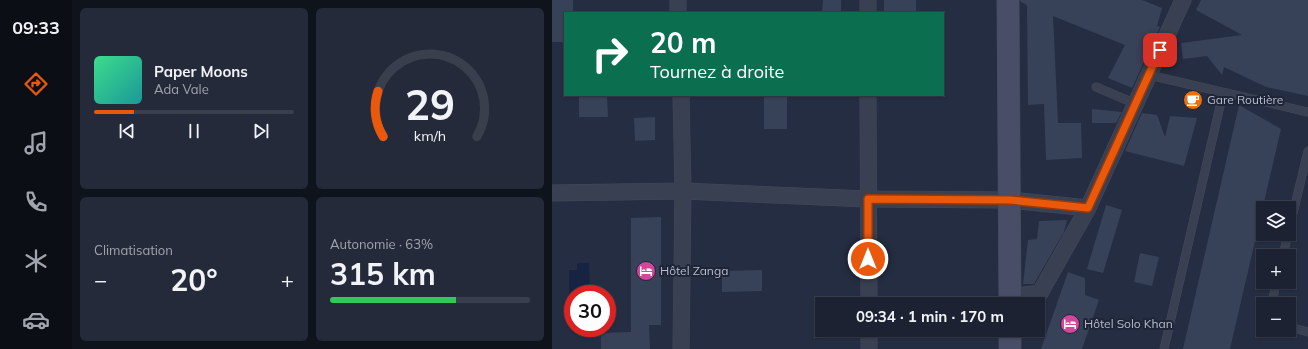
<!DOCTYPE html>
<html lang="fr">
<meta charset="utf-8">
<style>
:root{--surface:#1c2232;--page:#252a3a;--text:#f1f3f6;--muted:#a0a4ac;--line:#3a3f4d;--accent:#ea580c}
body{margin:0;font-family:Mulish,sans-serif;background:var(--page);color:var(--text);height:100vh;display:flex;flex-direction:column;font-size:15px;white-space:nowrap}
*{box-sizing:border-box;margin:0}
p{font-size:13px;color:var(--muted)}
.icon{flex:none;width:22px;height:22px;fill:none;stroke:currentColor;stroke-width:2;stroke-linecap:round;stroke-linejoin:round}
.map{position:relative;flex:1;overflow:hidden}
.sheet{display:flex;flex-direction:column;gap:8px;padding:8px;background:#0f131c;width:480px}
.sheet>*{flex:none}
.banner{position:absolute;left:12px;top:12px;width:380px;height:84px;border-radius:0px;box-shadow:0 1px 3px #0004,0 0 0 1px var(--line);background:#0b6e4f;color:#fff;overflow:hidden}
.buttons{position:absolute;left:704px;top:201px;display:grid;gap:8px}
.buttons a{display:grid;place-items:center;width:40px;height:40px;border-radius:0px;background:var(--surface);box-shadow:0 1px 3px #0004,0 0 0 1px var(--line);font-size:20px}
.speed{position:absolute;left:12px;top:285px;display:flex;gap:8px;font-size:20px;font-weight:700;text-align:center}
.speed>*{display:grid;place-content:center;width:52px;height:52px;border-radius:50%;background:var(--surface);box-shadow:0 1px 3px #0004,0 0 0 1px var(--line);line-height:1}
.speed .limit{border:6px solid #d22;background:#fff;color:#111}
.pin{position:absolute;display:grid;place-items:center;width:34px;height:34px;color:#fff;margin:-17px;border-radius:8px;box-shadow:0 2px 6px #0006}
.me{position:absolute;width:44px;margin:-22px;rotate:0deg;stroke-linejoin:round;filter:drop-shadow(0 0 3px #0008)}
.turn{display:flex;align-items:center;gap:14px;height:84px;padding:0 20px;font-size:18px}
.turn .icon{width:52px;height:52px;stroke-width:2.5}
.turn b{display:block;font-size:28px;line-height:34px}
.big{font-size:30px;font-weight:700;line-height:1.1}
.sheet .widget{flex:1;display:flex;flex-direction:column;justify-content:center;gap:6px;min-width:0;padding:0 14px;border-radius:6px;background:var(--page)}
.sheet .dial{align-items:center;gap:0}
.dial svg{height:104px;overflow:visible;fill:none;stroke:var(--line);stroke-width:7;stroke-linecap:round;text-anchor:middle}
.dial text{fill:var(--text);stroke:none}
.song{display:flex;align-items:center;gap:12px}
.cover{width:48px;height:48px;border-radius:6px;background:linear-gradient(135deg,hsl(150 70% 55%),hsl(180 70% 35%))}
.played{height:4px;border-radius:2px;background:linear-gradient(90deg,var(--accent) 20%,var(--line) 20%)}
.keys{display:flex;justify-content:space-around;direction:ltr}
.heat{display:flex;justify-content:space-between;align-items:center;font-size:22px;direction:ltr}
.charge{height:6px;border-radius:3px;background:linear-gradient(90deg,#34c759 63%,var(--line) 0)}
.sheet .tiles{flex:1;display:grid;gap:8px;grid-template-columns:repeat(2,1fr)}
.trip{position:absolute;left:263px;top:297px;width:230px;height:40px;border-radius:0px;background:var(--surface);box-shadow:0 1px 3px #0004,0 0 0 1px var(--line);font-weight:700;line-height:40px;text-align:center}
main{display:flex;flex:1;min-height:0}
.tabs{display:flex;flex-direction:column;width:72px;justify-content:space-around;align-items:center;background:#0b0e14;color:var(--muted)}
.tabs .icon{width:28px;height:28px}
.tabs .on{color:var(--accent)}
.tabs b{font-size:18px;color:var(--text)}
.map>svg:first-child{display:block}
</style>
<main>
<nav class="tabs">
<b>09:33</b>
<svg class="icon on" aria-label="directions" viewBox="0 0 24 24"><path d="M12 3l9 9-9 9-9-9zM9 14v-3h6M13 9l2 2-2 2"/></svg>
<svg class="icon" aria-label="music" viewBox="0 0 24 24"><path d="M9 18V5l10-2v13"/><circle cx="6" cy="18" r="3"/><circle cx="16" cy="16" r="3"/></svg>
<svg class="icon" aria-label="phone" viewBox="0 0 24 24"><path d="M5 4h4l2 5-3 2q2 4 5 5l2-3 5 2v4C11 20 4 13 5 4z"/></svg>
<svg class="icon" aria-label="climate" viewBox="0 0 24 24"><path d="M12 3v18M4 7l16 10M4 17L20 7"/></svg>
<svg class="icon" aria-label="car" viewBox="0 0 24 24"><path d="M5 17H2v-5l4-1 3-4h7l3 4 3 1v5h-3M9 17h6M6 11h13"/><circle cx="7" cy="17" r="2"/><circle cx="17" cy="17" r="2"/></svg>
</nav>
<section class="sheet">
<div class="tiles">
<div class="widget">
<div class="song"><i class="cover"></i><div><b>Paper Moons</b><p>Ada Vale</p></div></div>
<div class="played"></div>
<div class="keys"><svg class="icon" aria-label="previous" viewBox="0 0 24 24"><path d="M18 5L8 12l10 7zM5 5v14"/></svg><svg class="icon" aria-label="pause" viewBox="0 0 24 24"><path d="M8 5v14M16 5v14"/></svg><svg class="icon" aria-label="next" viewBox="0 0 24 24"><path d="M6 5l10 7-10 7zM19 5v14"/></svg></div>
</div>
<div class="widget dial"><svg viewBox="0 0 100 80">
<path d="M14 69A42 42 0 1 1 86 69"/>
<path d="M14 69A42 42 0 0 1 10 34" stroke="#ea580c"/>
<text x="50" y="56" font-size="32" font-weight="700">29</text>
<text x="50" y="72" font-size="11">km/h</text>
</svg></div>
<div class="widget"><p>Climatisation</p>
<div class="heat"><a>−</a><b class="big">20°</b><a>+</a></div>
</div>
<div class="widget"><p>Autonomie · 63%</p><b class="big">315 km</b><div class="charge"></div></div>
</div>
</section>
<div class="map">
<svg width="756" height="349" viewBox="0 0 756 349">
<rect width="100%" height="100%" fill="#252d42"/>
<path fill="#172341" d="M 25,263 L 37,263 L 38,294 L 21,294 L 21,300 L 17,300 L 17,270 L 25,270 Z"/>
<g fill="#374158">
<path d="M 0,0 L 21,0 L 21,13 L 13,13 L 13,42 L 0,42 Z"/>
<path d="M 271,0 L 289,0 L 289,13 L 270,13 Z"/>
<rect x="332" y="0" width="32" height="13"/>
<path d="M 468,0 L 590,0 L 610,8 L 605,26 L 608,27 L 580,88 L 556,78 L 573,45 L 501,16 L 506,123 L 529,123 L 530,158 L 494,160 L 492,104 L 476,105 L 475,5 L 469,2 Z"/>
<path d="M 649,0 L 756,0 L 756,96 L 714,87 L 672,67 L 670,75 L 655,56 L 631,59 L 629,43 L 690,35 L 644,10 Z"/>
<path d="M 27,95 L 55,95 L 56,117 L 27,117 Z"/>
<rect x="212" y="95" width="23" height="34"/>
<path d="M 687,105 L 729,129 L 678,349 L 631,349 Z"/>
<path d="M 540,109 L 570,112 L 564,123 L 540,123 Z"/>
<path d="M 590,113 L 605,115 L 613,137 L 618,116 L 645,118 L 632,166 L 573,151 Z"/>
<path d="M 103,117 L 103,140 L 83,141 L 82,118 Z"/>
<path d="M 554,205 L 570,210 L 551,273 L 535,269 Z"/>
<path d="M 109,217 L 109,325 L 97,325 L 98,349 L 49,349 L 49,333 L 79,332 L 79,218 Z"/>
<path d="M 515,220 L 512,232 L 482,284 L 471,284 L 476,240 L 485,239 L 487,221 Z"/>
<path d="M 588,253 L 607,257 L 600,286 L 582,282 Z"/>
<path d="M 210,270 L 210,291 L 170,292 L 170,271 Z"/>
<path d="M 516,272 L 533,278 L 533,295 L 547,300 L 530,349 L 489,349 Z"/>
</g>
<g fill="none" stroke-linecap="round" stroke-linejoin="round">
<defs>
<g id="lane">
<path d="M 597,75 L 756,112"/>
<path d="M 544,87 L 584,104"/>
<path d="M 737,230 L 756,151"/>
<path d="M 731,256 L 736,234"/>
<path d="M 720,304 L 724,282"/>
<path d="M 737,327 L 756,332"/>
<path d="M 612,349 L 671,93"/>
</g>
<g id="street">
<path d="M 126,0 L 126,13"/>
<path d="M 316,0 L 316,13"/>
<path d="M 129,95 L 131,191 L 129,349"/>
<path d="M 316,95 L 317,304"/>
<path d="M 0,193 L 131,191 L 316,199 L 458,200 L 536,208"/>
<path d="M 458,297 L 488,293 L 536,208 L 631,0"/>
<path d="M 317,330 L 317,349"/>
</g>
<g id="secondary">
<path d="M 456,0 L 458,304"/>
<path d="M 458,349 L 458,330"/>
</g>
</defs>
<use href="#lane" stroke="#43495b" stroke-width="9"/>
<use href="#street" stroke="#43495b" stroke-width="17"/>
<use href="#secondary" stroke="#43495b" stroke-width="23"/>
<use href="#lane" stroke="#394051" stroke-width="8"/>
<use href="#street" stroke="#394051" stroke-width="16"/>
<use href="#secondary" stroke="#474e65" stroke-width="22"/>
</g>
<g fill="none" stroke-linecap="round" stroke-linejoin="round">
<defs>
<path id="route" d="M 316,259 L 316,199 L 458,200 L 536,208 L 608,50"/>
</defs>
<use href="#route" stroke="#983908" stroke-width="10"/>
<use href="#route" stroke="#ea580c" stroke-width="7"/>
</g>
<defs>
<symbol id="cafe-disc" viewBox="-11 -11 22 22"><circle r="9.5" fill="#e8710a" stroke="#1e2537"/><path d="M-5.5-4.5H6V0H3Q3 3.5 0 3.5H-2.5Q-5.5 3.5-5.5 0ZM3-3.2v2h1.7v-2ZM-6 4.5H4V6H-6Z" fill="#fff"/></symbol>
<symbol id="hotel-disc" viewBox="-11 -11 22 22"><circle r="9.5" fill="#d1479c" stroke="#1e2537"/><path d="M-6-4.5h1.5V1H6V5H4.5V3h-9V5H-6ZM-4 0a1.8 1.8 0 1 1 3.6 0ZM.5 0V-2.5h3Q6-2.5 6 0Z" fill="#fff"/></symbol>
</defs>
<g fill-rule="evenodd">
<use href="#cafe-disc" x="630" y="89" width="22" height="22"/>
<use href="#hotel-disc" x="83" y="260" width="22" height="22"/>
<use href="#hotel-disc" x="507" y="313" width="22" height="22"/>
</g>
<g text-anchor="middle" stroke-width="4" stroke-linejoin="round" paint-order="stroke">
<g font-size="12" fill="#b6bccc" stroke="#1e2537" text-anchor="start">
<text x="655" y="104">Gare Routière</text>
<text x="108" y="275">Hôtel Zanga</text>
<text x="532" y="328">Hôtel Solo Khan</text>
</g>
</g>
</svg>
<div class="buttons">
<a><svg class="icon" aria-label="layers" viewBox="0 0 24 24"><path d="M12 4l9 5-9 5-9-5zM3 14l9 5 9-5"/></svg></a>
<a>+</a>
<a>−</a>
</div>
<div class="speed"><div class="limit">30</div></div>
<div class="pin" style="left:608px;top:50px;background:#d93025"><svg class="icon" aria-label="arrive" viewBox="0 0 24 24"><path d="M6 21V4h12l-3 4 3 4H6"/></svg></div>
<svg class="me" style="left:316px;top:259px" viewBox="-20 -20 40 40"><circle r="17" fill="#ea580c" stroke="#fff" stroke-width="3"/><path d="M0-11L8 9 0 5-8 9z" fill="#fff"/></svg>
<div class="trip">09:34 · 1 min · 170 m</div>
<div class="banner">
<div class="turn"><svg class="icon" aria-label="right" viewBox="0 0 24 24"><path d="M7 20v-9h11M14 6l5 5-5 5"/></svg><div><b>20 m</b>Tournez à droite</div></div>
</div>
</div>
</main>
